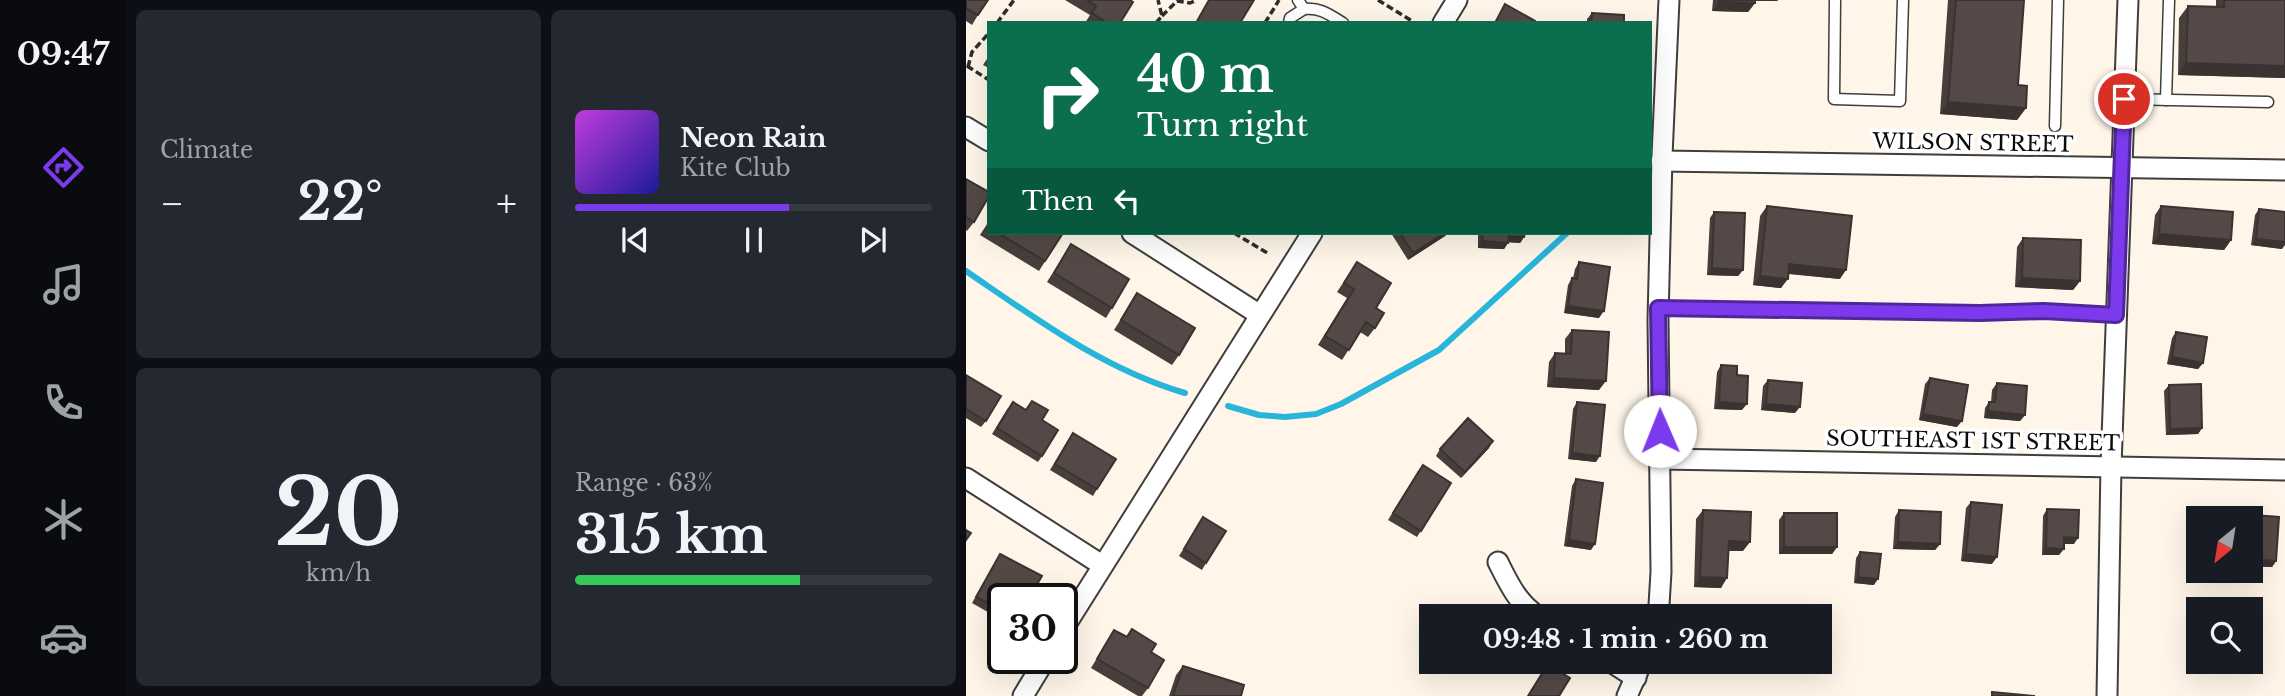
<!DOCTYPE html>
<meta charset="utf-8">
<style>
:root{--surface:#171b24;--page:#242831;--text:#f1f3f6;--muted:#9ea1a6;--line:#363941;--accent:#7c3aed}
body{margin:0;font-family:"Libre Baskerville",serif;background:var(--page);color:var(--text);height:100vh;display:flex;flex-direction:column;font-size:26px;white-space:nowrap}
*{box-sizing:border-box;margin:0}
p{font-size:23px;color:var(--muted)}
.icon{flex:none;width:38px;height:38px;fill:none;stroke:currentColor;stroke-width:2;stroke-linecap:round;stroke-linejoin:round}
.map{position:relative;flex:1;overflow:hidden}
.panel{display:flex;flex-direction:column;gap:10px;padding:10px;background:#0d0f14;width:840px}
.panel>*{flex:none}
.banner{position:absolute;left:21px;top:21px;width:665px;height:214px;border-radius:0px;box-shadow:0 7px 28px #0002;background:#0b6e4f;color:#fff;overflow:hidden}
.needle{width:46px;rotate:210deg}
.controls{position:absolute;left:1220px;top:506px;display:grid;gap:14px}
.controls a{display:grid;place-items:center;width:77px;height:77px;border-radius:0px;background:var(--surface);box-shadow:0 7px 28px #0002;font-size:35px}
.speed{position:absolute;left:21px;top:583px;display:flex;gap:14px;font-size:35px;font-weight:700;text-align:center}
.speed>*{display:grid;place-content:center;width:91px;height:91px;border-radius:50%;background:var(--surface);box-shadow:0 7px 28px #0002;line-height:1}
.speed .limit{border:4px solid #111;border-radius:10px;background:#fff;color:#111}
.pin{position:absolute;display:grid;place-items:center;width:60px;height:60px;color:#fff;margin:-30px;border:4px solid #fff;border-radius:50%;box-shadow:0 2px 7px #0007}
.me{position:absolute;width:77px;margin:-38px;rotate:359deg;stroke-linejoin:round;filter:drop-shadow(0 0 5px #0008)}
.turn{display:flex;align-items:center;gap:24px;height:147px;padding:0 35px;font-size:32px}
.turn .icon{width:91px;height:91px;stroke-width:2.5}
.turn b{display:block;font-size:49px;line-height:60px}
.then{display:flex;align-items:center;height:66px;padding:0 35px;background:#0003;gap:14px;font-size:26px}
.big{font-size:52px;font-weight:700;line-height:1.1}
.panel .tile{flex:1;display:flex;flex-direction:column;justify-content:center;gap:10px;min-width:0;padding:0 24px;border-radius:10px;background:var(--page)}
.panel .dial{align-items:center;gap:0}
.dial b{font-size:91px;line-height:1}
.song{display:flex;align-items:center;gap:21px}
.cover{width:84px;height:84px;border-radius:10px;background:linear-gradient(135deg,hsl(290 70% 55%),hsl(240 70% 35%))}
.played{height:7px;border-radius:4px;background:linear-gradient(90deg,var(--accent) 60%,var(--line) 60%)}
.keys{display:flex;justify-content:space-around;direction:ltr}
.heat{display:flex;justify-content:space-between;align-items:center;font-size:38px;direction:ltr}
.charge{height:10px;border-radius:5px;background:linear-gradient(90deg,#34c759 63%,var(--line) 0)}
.panel .tiles{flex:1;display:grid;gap:10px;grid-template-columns:repeat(2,1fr)}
.trip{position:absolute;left:453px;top:604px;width:413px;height:70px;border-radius:0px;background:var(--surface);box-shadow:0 7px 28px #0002;font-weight:700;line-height:70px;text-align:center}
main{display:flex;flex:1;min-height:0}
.dock{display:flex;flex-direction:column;width:126px;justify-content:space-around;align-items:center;background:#090b0e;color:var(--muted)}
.dock .icon{width:49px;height:49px}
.dock .selected{color:var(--accent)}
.dock b{font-size:32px;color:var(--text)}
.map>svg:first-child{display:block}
</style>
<main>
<nav class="dock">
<b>09:47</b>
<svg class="icon selected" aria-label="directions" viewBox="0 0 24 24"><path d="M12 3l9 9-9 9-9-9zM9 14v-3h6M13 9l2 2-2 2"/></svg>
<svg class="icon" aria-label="music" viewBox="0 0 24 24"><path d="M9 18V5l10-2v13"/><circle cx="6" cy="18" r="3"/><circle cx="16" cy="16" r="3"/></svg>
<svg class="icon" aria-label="phone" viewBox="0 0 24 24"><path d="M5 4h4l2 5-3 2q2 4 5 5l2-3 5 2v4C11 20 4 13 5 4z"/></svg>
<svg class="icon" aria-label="climate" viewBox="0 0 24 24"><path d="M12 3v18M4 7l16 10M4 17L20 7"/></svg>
<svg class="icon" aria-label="car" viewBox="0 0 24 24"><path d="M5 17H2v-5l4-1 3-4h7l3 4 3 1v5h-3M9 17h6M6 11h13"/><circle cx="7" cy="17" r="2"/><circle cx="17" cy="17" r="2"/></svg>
</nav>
<section class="panel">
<div class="tiles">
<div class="tile"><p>Climate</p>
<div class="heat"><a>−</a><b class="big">22°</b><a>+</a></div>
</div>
<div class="tile">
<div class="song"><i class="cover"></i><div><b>Neon Rain</b><p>Kite Club</p></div></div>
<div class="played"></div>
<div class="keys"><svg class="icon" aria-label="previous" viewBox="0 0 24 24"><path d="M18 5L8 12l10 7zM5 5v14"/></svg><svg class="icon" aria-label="pause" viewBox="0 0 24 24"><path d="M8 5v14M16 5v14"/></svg><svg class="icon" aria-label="next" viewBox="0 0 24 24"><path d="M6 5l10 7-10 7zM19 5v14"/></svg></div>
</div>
<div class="tile dial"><b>20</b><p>km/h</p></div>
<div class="tile"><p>Range · 63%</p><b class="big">315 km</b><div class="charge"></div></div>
</div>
</section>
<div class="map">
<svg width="1319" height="696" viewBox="0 0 1319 696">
<rect width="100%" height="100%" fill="#fff6e9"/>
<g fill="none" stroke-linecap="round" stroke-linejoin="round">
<g stroke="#28b5da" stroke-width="6">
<path d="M 0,271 C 69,318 137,369 219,393"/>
<path d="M 262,406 L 293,415 L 319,417 L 350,414 L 375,404 L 473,350 L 601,233"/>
</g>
<defs>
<g id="service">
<path d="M 332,0 L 338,9 C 354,7 364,15 377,23"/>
<path d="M 869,0 L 868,99 L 934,101 L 937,0"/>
<path d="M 323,23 L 324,18 L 338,9"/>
<path d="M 1158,99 L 1302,102"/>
<path d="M 1200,100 L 1203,0"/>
<path d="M 1089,126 L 1092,0"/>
<path d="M 692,308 L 1014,313 L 1078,311 L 1150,315"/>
</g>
<g id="minor">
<path d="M 477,23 L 491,0"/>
<path d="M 0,127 L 23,141"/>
<path d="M 695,161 L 1319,170"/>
<path d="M 166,233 L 294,315"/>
<path d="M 695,459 L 1319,470"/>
<path d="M 0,478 L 136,565"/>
<path d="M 532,562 C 542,582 552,604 572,616"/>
<path d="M 690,616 L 693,605 L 695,572 L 692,320 L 696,156 L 703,0"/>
<path d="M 96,631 L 346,233"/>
<path d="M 645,662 L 670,678"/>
<path d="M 57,696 L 80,658"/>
<path d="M 661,696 L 676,662"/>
<path d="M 1141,696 L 1145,466 L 1162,0"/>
</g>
</defs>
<use href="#service" stroke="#3e3e3e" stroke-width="13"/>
<use href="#minor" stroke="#3e3e3e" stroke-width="23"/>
<g stroke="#2d2d2d" stroke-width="3.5" stroke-dasharray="7 3.5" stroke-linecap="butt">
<path d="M 412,0 L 446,21"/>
<path d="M 196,16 L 211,1 L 224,3 L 231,0"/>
<path d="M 31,23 L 48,0"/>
<path d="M 190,23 L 196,16 L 192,0"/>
<path d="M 299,23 L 313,0"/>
<path d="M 1,66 L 23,80"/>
<path d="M 2,67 L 6,52 L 23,33"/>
<path d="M 268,233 L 303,254"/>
</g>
<use href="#service" stroke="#fff" stroke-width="10"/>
<use href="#minor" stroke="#fff" stroke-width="19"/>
</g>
<g fill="#483f3c">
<path d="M 0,0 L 12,15 L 6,25 L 0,21 Z"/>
<path d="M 99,0 L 164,0 L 154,23 L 119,23 L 124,15 Z"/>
<path d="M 747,0 L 812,0 L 811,1 L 789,1 L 789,3 L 782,12 L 746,11 Z"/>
<path d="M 982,0 L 1058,0 L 1052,85 L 1060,108 L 1051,120 L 974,114 Z"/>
<path d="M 1250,0 L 1319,0 L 1319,78 L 1212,75 L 1213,18 L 1222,6 L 1250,7 Z"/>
<path d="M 626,13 L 658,23 L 621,23 L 621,19 Z"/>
<path d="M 23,56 L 23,68 L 17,65 Z"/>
<path d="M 0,179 L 8,222 L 1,231 L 0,230 Z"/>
<path d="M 801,206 L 874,279 L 822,274 L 815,288 L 787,285 L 794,216 Z"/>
<path d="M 1195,206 L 1265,240 L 1258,250 L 1186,244 L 1189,215 Z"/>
<path d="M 1293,209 L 1316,249 L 1285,245 L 1289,215 Z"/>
<path d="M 748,212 L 777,270 L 772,276 L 741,275 L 744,218 Z"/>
<path d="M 23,221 L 23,233 L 97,233 L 73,271 L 14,235 Z"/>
<path d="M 425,233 L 482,233 L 479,236 L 442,260 Z"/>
<path d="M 512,233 L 559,233 L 558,237 L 554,243 L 542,242 L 538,249 L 512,248 Z"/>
<path d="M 1057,238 L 1114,281 L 1107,290 L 1049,287 L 1051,247 Z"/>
<path d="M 105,244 L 146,308 L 140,318 L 81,282 Z"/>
<path d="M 391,262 L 410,308 L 409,328 L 402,337 L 394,332 L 376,360 L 352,345 L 381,298 L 371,292 Z"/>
<path d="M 613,262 L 633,318 L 598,313 L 602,285 L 606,278 L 607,278 L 609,269 Z"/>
<path d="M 171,293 L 213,355 L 206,365 L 148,330 Z"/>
<path d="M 606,330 L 633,390 L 581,387 L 583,362 L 589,353 L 599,354 L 599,339 Z"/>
<path d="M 1210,332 L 1237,363 L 1232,369 L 1201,364 L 1206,338 Z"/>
<path d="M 755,365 L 771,375 L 776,410 L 748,409 L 751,372 Z"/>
<path d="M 0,375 L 20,421 L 15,427 L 0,418 Z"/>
<path d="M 964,378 L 991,427 L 953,420 L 959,384 Z"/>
<path d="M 802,380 L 829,413 L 795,410 L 797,386 Z"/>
<path d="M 1031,383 L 1059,415 L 1054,421 L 1018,418 L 1019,408 L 1023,402 L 1025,402 L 1026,390 Z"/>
<path d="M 1203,385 L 1236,428 L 1232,434 L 1200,435 L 1198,391 Z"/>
<path d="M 611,402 L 630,462 L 602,459 L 607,409 Z"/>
<path d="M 42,408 L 76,420 L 76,456 L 72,462 L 26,434 Z"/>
<path d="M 102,440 L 131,489 L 127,496 L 84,470 Z"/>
<path d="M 523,448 L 495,478 L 470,456 L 474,449 Z"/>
<path d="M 452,471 L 485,483 L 451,537 L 422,520 Z"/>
<path d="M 610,479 L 625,550 L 598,546 L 606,486 Z"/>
<path d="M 1005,502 L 1026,564 L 995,561 L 1000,508 Z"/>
<path d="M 1081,509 L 1108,544 L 1098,544 L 1093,555 L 1076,555 L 1077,516 Z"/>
<path d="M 737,510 L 777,551 L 763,551 L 755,588 L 728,587 L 730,519 Z"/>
<path d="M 933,510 L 974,544 L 969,550 L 927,549 L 929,517 Z"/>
<path d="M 818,513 L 871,547 L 866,554 L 813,554 L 813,520 Z"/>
<path d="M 1288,515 L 1310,561 L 1306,567 L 1284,566 L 1284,519 Z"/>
<path d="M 237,517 L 240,563 L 236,570 L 213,556 Z"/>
<path d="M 894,552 L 908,585 L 888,583 L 890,558 Z"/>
<path d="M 34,554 L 63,598 L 37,598 L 27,615 L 6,603 Z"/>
<path d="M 166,629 L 185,652 L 182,688 L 176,696 L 172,696 L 125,668 L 148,630 L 160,637 Z"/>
<path d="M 217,666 L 275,696 L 203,696 L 210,675 Z"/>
</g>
<g fill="#3b3331">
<path d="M 782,0 L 812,0 L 811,1 Z"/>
<path d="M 753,2 L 789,3 L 782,12 L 746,11 Z"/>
<path d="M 1220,63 L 1319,66 L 1319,78 L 1212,75 Z"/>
<path d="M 982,102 L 1060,108 L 1051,120 L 974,114 Z"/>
<path d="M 479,233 L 482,233 L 479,236 L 442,260 L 447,253 Z"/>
<path d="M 1193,234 L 1265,240 L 1258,250 L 1186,244 Z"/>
<path d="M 543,236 L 558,237 L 554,243 L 538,242 Z"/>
<path d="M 1290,239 L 1319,242 L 1319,245 L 1316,249 L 1285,245 Z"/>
<path d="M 516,241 L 542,243 L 538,249 L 512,248 Z"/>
<path d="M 823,264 L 880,270 L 874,279 L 817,273 Z"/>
<path d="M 746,268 L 777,270 L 772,276 L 741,275 Z"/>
<path d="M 794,276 L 822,279 L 815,288 L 787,285 Z"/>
<path d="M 1056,278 L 1114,281 L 1107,290 L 1049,287 Z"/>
<path d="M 602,306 L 638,311 L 633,318 L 598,313 Z"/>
<path d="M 1206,357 L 1237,363 L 1232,369 L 1201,364 Z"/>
<path d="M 588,378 L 640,381 L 633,390 L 581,387 Z"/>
<path d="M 753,402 L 781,404 L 776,410 L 748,409 Z"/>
<path d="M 800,404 L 834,407 L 829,413 L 795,410 Z"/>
<path d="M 1022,411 L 1059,415 L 1054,421 L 1018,418 Z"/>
<path d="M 957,414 L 996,421 L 991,427 L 953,420 Z"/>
<path d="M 1236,428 L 1232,434 L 1200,435 L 1204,429 Z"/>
<path d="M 527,441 L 523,448 L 495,478 L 499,472 Z"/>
<path d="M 606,453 L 634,456 L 630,462 L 602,459 Z"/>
<path d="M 1098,537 L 1112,538 L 1108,544 L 1094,544 Z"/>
<path d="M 603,540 L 629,544 L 625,550 L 598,546 Z"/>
<path d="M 763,541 L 784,542 L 777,551 L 756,550 Z"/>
<path d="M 932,542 L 974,544 L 969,550 L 927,549 Z"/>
<path d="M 818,547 L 871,547 L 866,554 L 813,554 Z"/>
<path d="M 1080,548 L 1098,549 L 1093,555 L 1076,555 Z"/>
<path d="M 1000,554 L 1031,557 L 1026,564 L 995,561 Z"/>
<path d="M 1284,559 L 1310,561 L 1306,567 L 1284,566 Z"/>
<path d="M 734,577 L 761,578 L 755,588 L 728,587 Z"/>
<path d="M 892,577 L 912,579 L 908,585 L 888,583 Z"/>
</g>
<g fill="#544946" stroke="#3b3331" stroke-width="2">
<path d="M 0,0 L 22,0 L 12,15 L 0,8 Z"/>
<path d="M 121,0 L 164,0 L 167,2 L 154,23 L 141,23 L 126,13 L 130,6 Z"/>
<path d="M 243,0 L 288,0 L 274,23 L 230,23 Z"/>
<path d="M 753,0 L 789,0 L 789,3 L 753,2 Z"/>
<path d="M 990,0 L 1058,0 L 1052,85 L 1061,86 L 1060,108 L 982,102 Z"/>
<path d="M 1258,0 L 1319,0 L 1319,66 L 1220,63 L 1222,6 L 1258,7 Z"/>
<path d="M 539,4 L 569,21 L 568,23 L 529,23 Z"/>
<path d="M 626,13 L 658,15 L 658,23 L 625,23 Z"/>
<path d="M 0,179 L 23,192 L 23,196 L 8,222 L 0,217 Z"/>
<path d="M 801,206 L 886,216 L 880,270 L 823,264 L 822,279 L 794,276 Z"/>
<path d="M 1195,206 L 1267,212 L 1265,240 L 1193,234 Z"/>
<path d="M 1293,209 L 1319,212 L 1319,242 L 1290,239 Z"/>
<path d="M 748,212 L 779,213 L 777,270 L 746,268 Z"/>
<path d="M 32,233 L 97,233 L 79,261 Z"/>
<path d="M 434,233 L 479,233 L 447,253 Z"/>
<path d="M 517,233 L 559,233 L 558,237 L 543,236 L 542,243 L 516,241 Z"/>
<path d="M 1057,238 L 1115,240 L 1114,281 L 1056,278 Z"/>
<path d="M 105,244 L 163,279 L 146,308 L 88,273 Z"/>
<path d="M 391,262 L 425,283 L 410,308 L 418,313 L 409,328 L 400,322 L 383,350 L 359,336 L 388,289 L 378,283 Z"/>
<path d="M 613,262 L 644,267 L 638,311 L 602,306 L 606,278 L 611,279 Z"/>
<path d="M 171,293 L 229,328 L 213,355 L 155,320 Z"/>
<path d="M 606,330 L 643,332 L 640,381 L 588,378 L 589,353 L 605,354 Z"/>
<path d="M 1210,332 L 1241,337 L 1237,363 L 1206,357 Z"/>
<path d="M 755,365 L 771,366 L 771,375 L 782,376 L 781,404 L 753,402 Z"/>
<path d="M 0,375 L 35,396 L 20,421 L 0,409 Z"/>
<path d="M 964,378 L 1002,385 L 996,421 L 957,414 Z"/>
<path d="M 802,380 L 836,383 L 834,407 L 800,404 Z"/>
<path d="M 1031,383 L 1061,386 L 1059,415 L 1022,411 L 1023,402 L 1029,402 Z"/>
<path d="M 1235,384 L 1236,428 L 1204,429 L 1203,385 Z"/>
<path d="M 66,401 L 82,410 L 76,420 L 92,430 L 76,456 L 31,428 L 47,402 L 60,410 Z"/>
<path d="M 611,402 L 639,405 L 634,456 L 606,453 Z"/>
<path d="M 502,418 L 527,441 L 499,472 L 474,449 Z"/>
<path d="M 107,433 L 150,459 L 131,489 L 89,464 Z"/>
<path d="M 457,465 L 485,483 L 455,531 L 427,513 Z"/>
<path d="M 610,479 L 637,483 L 629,544 L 603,540 Z"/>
<path d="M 1005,502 L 1036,505 L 1031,557 L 1000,554 Z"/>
<path d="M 1081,509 L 1113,510 L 1112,538 L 1098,537 L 1098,549 L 1080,548 Z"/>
<path d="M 737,510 L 785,512 L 784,542 L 763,541 L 761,578 L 734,577 Z"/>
<path d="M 933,510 L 975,512 L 974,544 L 932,542 Z"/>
<rect x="818" y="513" width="53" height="34"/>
<path d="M 1288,515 L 1313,517 L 1310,561 L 1285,559 Z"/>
<path d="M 237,517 L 260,531 L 240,563 L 218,549 Z"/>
<path d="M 0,530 L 5,533 L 0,540 Z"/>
<path d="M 894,552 L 915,554 L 912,579 L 892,577 Z"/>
<path d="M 34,554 L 76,576 L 63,598 L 52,598 L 40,592 L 31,608 L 10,597 Z"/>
<path d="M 166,629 L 190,644 L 185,652 L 198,660 L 182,688 L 131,659 L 148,630 L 161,637 Z"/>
<path d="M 582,664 L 604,678 L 593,696 L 562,696 Z"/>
<path d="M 217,666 L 278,685 L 275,696 L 207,696 Z"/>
<path d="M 1026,692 L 1069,696 L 1026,696 Z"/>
</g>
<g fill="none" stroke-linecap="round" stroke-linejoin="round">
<defs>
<path id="route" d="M 694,431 L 692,308 L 1014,313 L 1078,311 L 1150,315 L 1158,99"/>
</defs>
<use href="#route" stroke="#51269a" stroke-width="18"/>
<use href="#route" stroke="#7c3aed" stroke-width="12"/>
</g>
<g text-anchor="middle" stroke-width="7" stroke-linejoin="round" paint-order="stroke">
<g font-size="21" fill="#0b0b0b" stroke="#fff">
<text transform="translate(1007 143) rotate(1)" y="7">WILSON STREET</text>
<text transform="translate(1007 441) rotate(1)" y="7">SOUTHEAST 1ST STREET</text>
</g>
</g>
</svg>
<div class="controls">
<a><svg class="needle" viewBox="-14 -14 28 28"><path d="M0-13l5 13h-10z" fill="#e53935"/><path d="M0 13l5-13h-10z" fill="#9ea1a6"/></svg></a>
<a><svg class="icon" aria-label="search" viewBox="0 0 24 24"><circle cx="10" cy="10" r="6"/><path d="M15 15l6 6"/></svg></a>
</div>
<div class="speed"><div class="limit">30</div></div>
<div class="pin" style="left:1158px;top:99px;background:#d93025"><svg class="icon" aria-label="arrive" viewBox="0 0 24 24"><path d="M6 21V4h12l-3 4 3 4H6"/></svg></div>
<svg class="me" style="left:694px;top:431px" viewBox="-20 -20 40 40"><circle r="19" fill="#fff"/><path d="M0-13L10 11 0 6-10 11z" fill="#7c3aed"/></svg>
<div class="trip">09:48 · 1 min · 260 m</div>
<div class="banner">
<div class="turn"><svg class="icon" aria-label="right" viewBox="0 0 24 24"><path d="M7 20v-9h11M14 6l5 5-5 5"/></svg><div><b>40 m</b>Turn right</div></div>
<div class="then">Then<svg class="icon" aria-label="left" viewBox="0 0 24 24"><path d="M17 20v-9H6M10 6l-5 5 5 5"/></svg></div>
</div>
</div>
</main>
